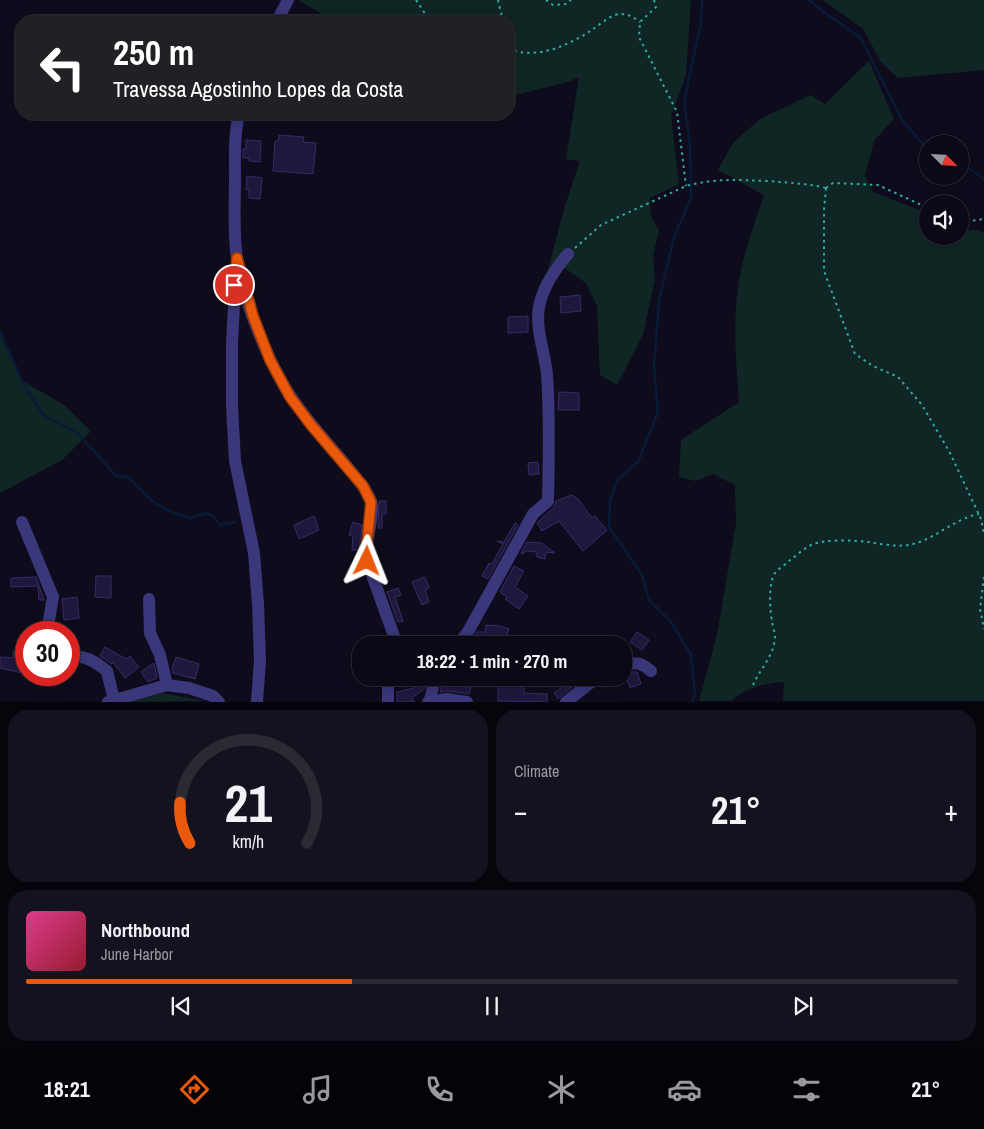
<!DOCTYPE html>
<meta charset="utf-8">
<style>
:root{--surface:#0a0915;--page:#13121e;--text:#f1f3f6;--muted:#999aa0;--line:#2a2a34;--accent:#ea580c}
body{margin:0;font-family:"Archivo Narrow",sans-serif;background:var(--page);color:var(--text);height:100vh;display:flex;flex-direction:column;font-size:19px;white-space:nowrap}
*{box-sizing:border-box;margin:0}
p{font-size:16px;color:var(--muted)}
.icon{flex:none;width:28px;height:28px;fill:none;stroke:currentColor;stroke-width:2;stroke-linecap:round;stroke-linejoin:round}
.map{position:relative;height:702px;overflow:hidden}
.details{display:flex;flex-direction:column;gap:8px;padding:8px;background:#06050c;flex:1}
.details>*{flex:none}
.banner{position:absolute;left:15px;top:15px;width:500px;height:105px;border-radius:20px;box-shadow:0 2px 12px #0003,0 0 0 1px var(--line);background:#202124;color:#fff;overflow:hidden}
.needle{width:32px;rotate:114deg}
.fabs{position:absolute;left:919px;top:135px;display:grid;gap:10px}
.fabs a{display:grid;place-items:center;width:50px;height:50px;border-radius:50%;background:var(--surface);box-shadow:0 2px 12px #0003,0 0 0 1px var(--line);font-size:25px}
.speed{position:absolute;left:15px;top:621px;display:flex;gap:10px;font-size:25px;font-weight:700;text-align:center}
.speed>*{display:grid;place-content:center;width:65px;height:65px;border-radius:50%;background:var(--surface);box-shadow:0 2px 12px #0003,0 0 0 1px var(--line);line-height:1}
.speed .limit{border:8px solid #d22;background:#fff;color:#111}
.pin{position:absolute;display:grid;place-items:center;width:42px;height:42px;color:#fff;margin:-21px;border:2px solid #fff;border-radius:50%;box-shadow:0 1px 5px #0007}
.me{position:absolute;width:55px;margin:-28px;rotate:2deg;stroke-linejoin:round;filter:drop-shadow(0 0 4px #0008)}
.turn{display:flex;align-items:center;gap:18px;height:105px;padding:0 15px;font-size:22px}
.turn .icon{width:65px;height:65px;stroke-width:2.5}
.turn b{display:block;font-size:35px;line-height:42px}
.big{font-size:38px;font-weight:700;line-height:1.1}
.details .tile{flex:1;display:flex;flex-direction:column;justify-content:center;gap:8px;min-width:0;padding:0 18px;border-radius:20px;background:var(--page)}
.details .dial{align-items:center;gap:0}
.dial svg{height:130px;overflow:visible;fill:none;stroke:var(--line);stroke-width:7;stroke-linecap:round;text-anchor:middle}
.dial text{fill:var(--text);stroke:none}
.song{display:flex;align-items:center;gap:15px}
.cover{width:60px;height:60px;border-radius:8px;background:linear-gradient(135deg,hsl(330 70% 55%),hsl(350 70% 35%))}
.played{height:5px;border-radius:2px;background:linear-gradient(90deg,var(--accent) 35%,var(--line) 35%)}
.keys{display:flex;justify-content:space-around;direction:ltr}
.heat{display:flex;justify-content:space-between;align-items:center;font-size:28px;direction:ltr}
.details .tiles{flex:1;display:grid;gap:8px;grid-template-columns:1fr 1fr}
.tile:last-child{grid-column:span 2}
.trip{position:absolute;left:352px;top:636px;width:280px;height:50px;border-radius:20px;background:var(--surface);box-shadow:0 2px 12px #0003,0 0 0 1px var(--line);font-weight:700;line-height:50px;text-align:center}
.menu{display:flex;height:80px;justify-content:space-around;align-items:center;background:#040408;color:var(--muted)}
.menu .icon{width:35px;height:35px}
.menu .active{color:var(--accent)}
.menu b{font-size:22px;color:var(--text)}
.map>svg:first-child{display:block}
</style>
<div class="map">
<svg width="984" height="702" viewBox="0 0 984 702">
<rect width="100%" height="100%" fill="#0e0c1c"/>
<g fill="#0f2625">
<path d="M 298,0 L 691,0 L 686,75 L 671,116 L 679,184 L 650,198 L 651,217 L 659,230 L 653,256 L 655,279 L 643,335 L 617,385 L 600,375 L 597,306 L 586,283 L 556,262 L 547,274 L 564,209 L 580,161 L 566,159 L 579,77 L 568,82 L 515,95 L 509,90 L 509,21 L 326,21 L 324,15 Z"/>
<path d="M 823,0 L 984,0 L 984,70 L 898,78 L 881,62 L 863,29 Z"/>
<path d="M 869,61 L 894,119 L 874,141 L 865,176 L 873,192 L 927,213 L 928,236 L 960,236 L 960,228 L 966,230 L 979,230 L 984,233 L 984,701 L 783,701 L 784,682 C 763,684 747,687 731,701 L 699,701 L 717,635 L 736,523 L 735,485 L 713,474 L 696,481 L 679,477 L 681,440 L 739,402 C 736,364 733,326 738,288 C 742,256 754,226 764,195 L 718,170 L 733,143 L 760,119 L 811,95 L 825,104 Z"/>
<path d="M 0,328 L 23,381 L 64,405 L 91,431 L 62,460 L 0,493 Z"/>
<path d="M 162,693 L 206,701 L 129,702 Z"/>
</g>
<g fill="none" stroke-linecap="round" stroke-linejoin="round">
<g stroke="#091a38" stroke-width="2.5">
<path d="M 809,0 L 825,13 L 860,37 L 903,121 L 928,150"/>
<path d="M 960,162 L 984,179"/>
<path d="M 0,332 L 25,387 L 44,416 L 77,432 L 116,476 L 128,477 L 152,501 L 173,513 L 192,518 L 205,513 L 212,515 L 220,525 L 236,522"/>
<path d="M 692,702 L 695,693 L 691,655 L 671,622 L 649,600 L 642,575 L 609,527 L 610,500 L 618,479 L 638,462 L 658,412 L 654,367 L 659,301 L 674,237 L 691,198 L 690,143 L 684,102 L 701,22 L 702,0"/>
</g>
</g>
<g fill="#1f183d" stroke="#372b68">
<path d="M 279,135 L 304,137 L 303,142 L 316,143 L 313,174 L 273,171 L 275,141 L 278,141 Z"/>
<path d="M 246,140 L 261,141 L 260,162 L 249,161 L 249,158 L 243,158 L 243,149 L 246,149 Z"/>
<path d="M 247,176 L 262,178 L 260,199 L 249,198 L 249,190 L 246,189 Z"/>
<path d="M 580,295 L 581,311 L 561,313 L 560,297 Z"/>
<path d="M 528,316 L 528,332 L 508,333 L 508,317 Z"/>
<path d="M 559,392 L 579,393 L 579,410 L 558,410 Z"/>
<path d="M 538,462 L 539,474 L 529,475 L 528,463 Z"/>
<path d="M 572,495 L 578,499 L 592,518 L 595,516 L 607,530 L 583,551 L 559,521 L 542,531 L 537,523 L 554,507 L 556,501 Z"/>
<path d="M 379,501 L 386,501 L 386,514 L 382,514 L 382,528 L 378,528 Z"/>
<path d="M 314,516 L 319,530 L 299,539 L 294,525 Z"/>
<path d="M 353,522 L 362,525 L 359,550 L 352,550 L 353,536 L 349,535 Z"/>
<path d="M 515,523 L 518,525 L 488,579 L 482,576 L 489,563 L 492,564 L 503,544 L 497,541 L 504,542 Z"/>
<path d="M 527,542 L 542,543 L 555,553 L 546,552 L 545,559 L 537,557 L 537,552 L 525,551 L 523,554 L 521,553 Z"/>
<path d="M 514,566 L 524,571 L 515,587 L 528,596 L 519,609 L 505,599 L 507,597 L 500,592 Z"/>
<path d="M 96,576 L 111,576 L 111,598 L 95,597 Z"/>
<path d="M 36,577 L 44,600 L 39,600 L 38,586 L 11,587 L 11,578 Z"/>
<path d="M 425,577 L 429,588 L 425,590 L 429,602 L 422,605 L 412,582 Z"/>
<path d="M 398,588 L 401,595 L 395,597 L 403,621 L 398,622 L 387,592 Z"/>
<path d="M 77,597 L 79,618 L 64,620 L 62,599 Z"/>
<path d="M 486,625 L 501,626 L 509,629 L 505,640 L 514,645 L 494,645 L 478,642 L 478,645 L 468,645 L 477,632 L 485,632 Z"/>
<path d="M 637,632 L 649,640 L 642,650 L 630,642 Z"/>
<path d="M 105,647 L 126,659 L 130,656 L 139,667 L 125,678 L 113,662 L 112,664 L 100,656 Z"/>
<path d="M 13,651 L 26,652 L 26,674 L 0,668 L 0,657 L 13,658 Z"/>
<path d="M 176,657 L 199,664 L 195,679 L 173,673 L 172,669 Z"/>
<path d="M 154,663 L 157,678 L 148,682 L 141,672 Z"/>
<path d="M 633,672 L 637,672 L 641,684 L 630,688 L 625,674 Z"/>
<path d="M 419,678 L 427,678 L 424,689 L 412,698 L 415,702 L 397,702 L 397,692 L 414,688 L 422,682 Z"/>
<path d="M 454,678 L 461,678 L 459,684 L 471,687 L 469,694 L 448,691 L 440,692 L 443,680 L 451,683 Z"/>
<path d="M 569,683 L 572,687 L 558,699 L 554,693 Z"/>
<path d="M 498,685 L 524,685 L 524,693 L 547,694 L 547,702 L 498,701 Z"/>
</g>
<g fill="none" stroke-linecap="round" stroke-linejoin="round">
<g stroke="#2faba3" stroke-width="2" stroke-dasharray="2.5 4" stroke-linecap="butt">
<path d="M 416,0 L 430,21"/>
<path d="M 498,0 L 503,21"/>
<path d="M 546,0 L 553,5 L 566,4 L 571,0"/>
<path d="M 654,0 L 656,7 L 640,22 L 639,37 L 677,112 L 686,186"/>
<path d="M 509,40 L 515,51"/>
<path d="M 509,55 L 515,51 C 542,58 570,44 592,30 C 599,25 607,18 615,15 C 625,12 632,16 640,22"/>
<path d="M 826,188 L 824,210 L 824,271 L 855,354 L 873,366 L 898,377 L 922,405 L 950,453 L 981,519 L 984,534"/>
<path d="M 826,188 L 833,183 L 878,185 L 928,208"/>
<path d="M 960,220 L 969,221 L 984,219"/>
<path d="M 575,248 L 601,225 L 686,186 C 714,178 739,180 768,181 C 789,183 805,183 826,188"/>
<path d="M 984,577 L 980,609 L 984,629"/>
<path d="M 753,685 C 760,669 774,656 775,637 C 775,633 773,627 772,622 C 770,611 768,583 775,573 C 778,569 785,565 789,561 C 796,556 803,549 811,545 C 824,539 853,540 868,542 C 881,544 895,547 909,545 C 935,540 953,519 979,514"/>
</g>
<g stroke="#3a377b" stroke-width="12">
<path d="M 277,21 L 288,0"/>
<path d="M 239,114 C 234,135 235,157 235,178 C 235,205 233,232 237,258 C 243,302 272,373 299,408 C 315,430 333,449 350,470 C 357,479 367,489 371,501 C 375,516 364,543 367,561 L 394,636 L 395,645"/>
<path d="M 236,269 L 232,343 L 232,406 L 235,461 L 254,553 L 258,604 L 260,660 L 257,702"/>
<path d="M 22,522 L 53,597 L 48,626 L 50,632"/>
<path d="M 149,599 L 150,633 L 160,655 L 167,685"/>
<path d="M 458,645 L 469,630 L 533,514 L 548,501 C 549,459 550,416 547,375 C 545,352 535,329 539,307 C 543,286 555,269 568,254"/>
<path d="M 69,656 C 86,656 93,660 107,671 L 113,696 L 111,701"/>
<path d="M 624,666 C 635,661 642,663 651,671"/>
<path d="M 430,700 L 435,678"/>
<path d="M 108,702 L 167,685 L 189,688 L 213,696 L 219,702"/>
<path d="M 388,702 L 388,686 L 390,678"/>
<path d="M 428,702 L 447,699 L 467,702"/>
<path d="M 566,702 L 590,683 L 603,678"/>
</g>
</g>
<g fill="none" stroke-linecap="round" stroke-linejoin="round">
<defs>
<path id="route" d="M 234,285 L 237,258 L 253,316 L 270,360 L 290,397 L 311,425 L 363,486 L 371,502 L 366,552 L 367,561"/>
</defs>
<use href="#route" stroke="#983908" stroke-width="12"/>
<use href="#route" stroke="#ea580c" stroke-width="9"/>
</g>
</svg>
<div class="fabs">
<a><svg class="needle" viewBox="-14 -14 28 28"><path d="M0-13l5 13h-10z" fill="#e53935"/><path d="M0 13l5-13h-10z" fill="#999aa0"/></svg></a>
<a><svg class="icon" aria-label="sound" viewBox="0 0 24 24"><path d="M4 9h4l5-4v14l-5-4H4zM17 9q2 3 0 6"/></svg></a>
</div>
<div class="speed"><div class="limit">30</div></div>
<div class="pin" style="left:234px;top:285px;background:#d93025"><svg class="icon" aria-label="arrive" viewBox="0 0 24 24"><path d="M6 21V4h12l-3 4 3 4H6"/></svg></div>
<svg class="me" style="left:367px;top:561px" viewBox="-20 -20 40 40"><path d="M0-17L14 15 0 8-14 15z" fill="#ea580c" stroke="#fff" stroke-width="4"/></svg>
<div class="trip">18:22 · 1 min · 270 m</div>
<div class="banner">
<div class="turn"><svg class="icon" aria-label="left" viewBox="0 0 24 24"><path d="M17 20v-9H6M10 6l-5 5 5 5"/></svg><div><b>250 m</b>Travessa Agostinho Lopes da Costa</div></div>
</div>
</div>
<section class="details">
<div class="tiles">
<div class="tile dial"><svg viewBox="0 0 100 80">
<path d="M14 69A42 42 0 1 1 86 69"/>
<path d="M14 69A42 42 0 0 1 8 44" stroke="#ea580c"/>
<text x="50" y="56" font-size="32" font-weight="700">21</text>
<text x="50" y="72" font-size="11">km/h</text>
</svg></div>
<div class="tile"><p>Climate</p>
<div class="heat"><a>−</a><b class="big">21°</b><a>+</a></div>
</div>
<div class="tile">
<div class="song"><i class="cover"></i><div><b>Northbound</b><p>June Harbor</p></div></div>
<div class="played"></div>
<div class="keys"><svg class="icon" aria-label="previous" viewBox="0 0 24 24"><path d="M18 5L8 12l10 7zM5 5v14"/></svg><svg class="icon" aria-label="pause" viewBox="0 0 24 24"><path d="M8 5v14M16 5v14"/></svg><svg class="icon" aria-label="next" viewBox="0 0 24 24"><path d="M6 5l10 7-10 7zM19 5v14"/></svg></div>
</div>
</div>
</section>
<nav class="menu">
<b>18:21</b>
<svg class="icon active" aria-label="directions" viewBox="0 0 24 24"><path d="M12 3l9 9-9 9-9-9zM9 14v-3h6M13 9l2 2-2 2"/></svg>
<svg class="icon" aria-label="music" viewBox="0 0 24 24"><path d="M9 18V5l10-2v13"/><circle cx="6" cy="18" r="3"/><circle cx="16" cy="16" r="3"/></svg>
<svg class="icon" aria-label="phone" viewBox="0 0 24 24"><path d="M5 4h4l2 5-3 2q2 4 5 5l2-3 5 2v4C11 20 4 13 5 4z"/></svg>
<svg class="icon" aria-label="climate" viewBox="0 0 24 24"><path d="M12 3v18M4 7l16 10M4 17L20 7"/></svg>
<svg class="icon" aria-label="car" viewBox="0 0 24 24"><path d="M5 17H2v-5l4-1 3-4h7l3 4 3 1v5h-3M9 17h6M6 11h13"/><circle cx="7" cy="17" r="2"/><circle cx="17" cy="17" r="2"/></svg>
<svg class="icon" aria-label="filters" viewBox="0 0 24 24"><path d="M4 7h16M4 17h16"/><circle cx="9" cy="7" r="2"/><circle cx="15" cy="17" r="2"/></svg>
<b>21°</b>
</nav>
